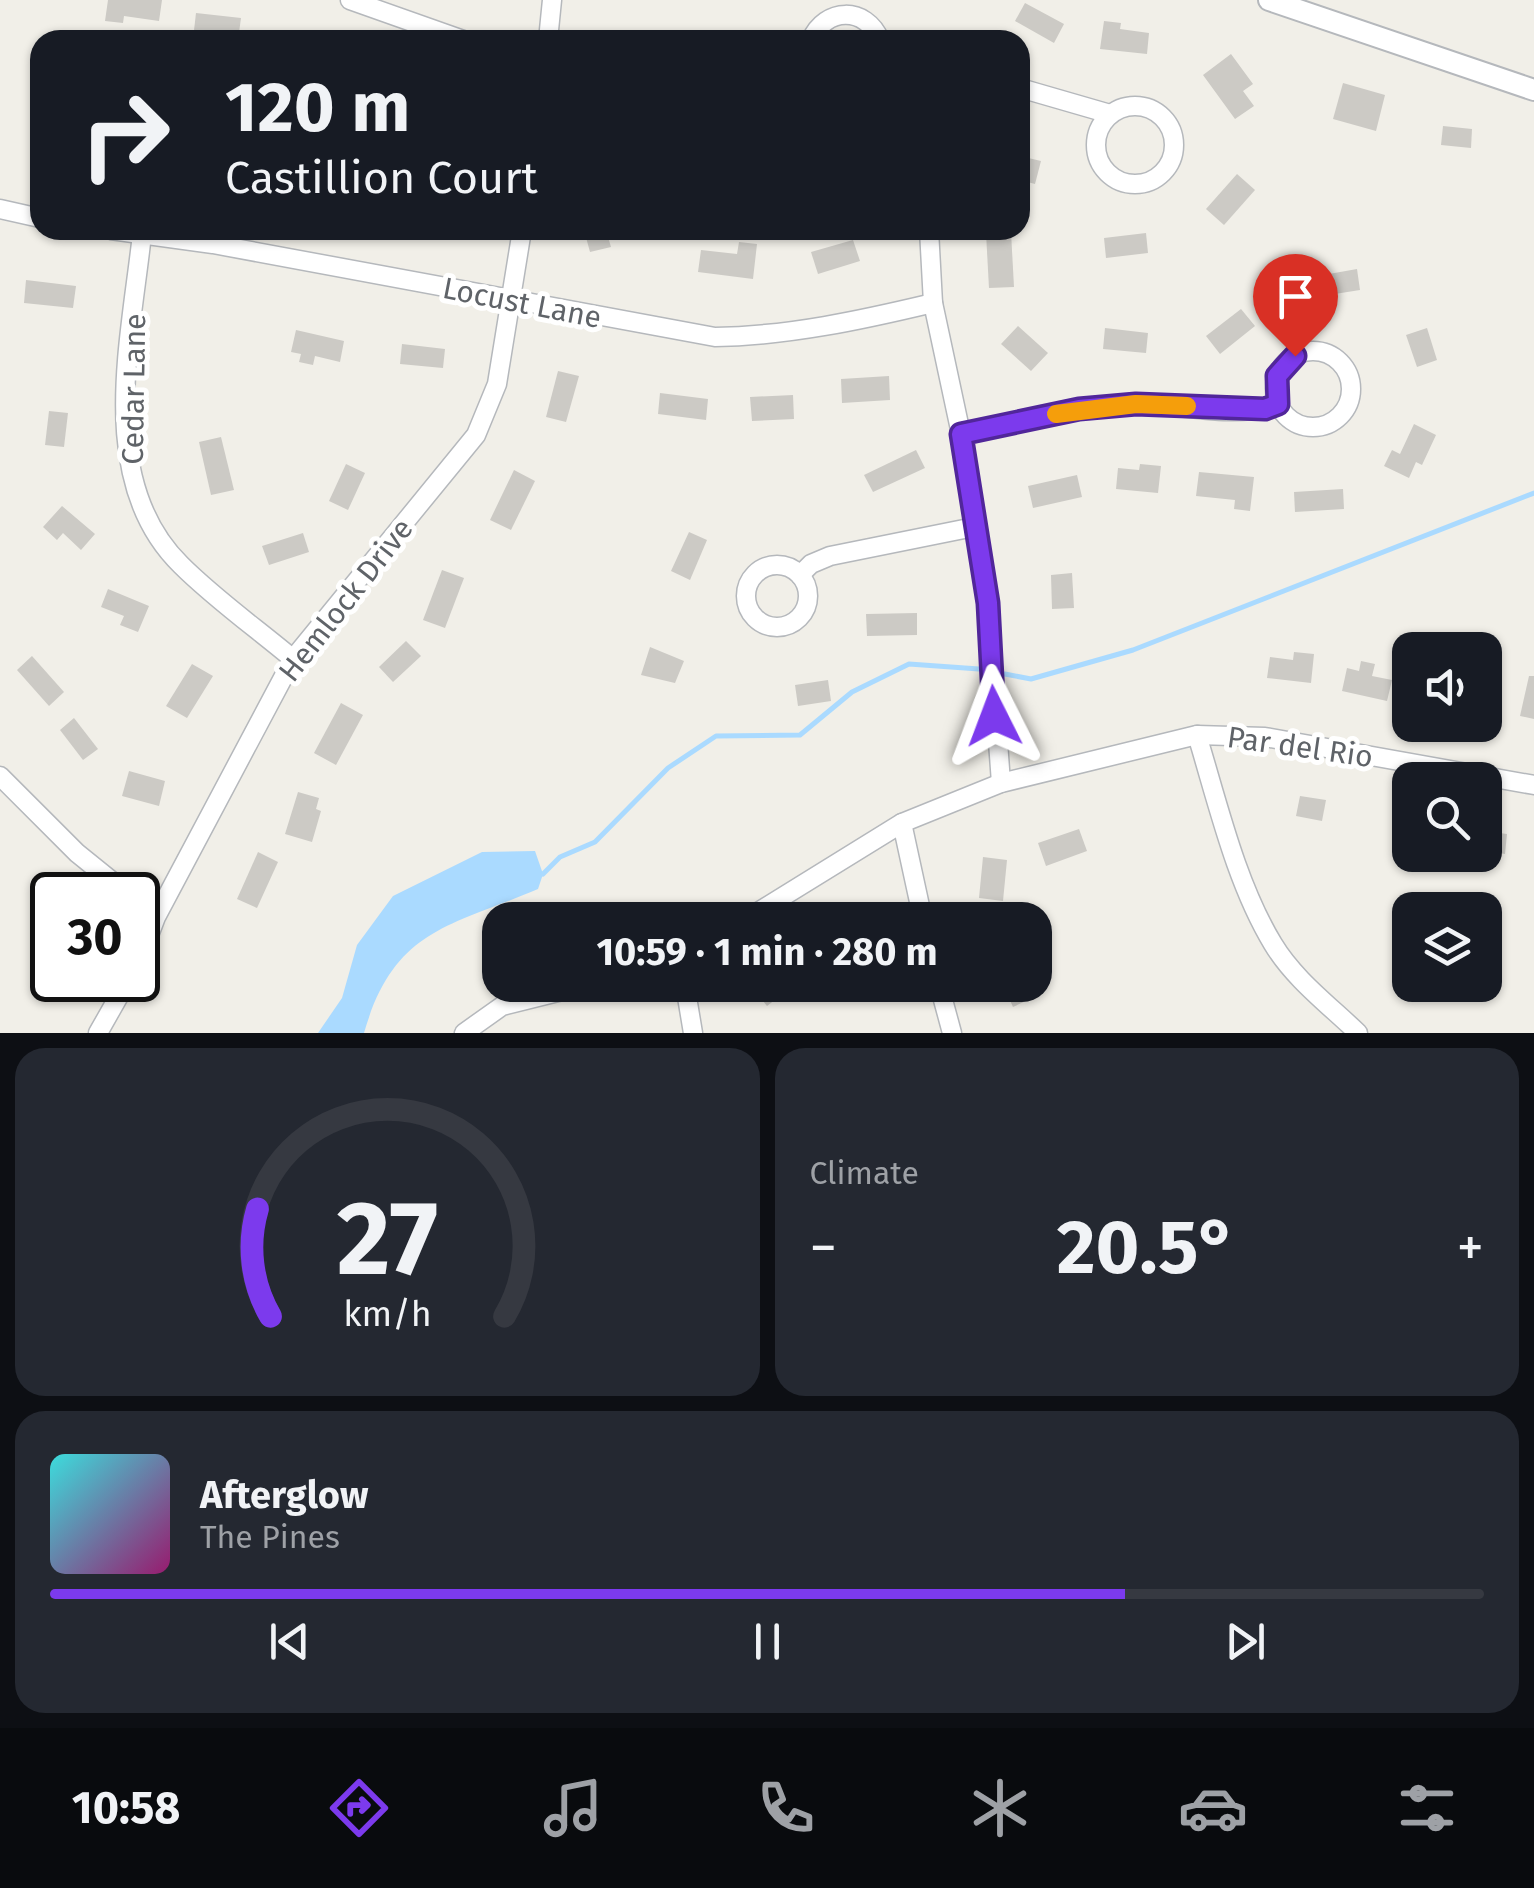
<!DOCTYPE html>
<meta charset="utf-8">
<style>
:root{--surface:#171b24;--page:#242831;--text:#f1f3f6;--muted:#9ea1a6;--line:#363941;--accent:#7c3aed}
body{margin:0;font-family:"Fira Sans",sans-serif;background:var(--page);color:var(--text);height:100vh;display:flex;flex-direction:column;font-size:38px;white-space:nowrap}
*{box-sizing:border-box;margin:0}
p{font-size:32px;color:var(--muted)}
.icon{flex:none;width:55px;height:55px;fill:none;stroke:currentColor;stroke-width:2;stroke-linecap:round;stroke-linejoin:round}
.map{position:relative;height:1033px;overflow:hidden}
.details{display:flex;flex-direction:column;gap:15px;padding:15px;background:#0d0f14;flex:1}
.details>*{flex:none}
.hud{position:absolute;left:30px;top:30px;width:1000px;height:210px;border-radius:30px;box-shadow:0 2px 8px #0004;background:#171b24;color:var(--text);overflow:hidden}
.controls{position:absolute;left:1392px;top:632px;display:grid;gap:20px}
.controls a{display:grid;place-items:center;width:110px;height:110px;border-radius:20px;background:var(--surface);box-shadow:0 2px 8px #0004;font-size:50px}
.speed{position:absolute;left:30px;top:872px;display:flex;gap:20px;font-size:50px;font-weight:700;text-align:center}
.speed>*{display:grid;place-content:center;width:130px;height:130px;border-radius:50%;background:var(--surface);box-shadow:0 2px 8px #0004;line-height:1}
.speed .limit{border:5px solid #111;border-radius:15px;background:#fff;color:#111}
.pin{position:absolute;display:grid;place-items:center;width:85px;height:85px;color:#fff;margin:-102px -42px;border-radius:50% 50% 50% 0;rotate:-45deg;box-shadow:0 0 10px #0007}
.pin .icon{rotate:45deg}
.me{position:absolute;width:110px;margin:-55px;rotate:357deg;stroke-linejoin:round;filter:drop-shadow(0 0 8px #0008)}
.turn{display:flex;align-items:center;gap:35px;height:210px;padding:0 30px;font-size:45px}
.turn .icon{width:130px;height:130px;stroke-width:2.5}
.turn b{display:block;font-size:70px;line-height:85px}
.big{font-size:75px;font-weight:700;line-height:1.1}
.details .widget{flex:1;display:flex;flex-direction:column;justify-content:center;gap:15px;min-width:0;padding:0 35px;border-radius:30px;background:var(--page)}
.details .dial{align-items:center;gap:0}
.dial svg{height:260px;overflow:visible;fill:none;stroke:var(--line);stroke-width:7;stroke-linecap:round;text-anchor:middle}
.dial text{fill:var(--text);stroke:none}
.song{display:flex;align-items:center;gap:30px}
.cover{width:120px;height:120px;border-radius:15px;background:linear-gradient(135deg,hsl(180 70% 55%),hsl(320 70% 35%))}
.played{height:10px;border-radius:5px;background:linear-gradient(90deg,var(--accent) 75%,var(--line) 75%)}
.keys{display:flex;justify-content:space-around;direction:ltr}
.heat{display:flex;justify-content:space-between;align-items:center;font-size:55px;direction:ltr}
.details .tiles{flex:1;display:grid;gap:15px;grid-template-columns:1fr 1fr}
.widget:last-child{grid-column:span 2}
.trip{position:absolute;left:482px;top:902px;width:570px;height:100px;border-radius:30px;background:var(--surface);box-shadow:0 2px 8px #0004;font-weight:700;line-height:100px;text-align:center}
.tabs{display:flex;height:160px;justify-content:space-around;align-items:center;background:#090b0e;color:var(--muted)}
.tabs .icon{width:70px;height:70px}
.tabs .active{color:var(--accent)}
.tabs b{font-size:45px;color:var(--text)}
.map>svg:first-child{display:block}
</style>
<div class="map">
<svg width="1534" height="1033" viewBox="0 0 1534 1033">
<rect width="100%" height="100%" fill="#f1efe8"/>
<path fill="#aadaff" d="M 535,851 L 543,874 L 538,889 C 449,927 394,929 364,1033 L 318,1033 L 342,998 L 357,945 L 393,896 L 482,852 Z"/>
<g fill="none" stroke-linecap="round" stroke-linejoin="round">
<g stroke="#aadaff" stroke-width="5">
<path d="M 1005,674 L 1031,679 L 1133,650 L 1534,493"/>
<path d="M 543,874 L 560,857 L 595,842 L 668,768 L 716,736 L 800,735 L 852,692 L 909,664 L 979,669"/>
</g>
</g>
<g fill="#cccac5">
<path d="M 108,0 L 162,0 L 159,21 L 124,16 L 123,23 L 105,21 Z"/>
<path d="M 1025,3 L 1064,24 L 1054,43 L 1015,21 Z"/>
<path d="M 196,13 L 241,18 L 238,40 L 193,39 Z"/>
<path d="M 1104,21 L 1121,23 L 1120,29 L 1149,33 L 1147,54 L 1100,49 Z"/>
<path d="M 1231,54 L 1253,84 L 1243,91 L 1254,106 L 1235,119 L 1203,75 Z"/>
<path d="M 1343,83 L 1385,95 L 1376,131 L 1333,119 Z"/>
<path d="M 1443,126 L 1472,129 L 1471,148 L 1441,145 Z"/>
<path d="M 1020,156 L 1041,161 L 1035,184 L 1020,180 Z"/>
<path d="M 1237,174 L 1255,190 L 1224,225 L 1206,209 Z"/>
<path d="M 584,230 L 606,230 L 611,247 L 590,252 Z"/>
<path d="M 1011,232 L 1014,287 L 989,288 L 986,233 Z"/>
<path d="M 1146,233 L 1148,253 L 1106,258 L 1104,238 Z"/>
<path d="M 853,240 L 860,261 L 818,274 L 811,252 Z"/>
<path d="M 739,242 L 757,244 L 753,279 L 698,272 L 701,250 L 737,254 Z"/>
<path d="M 1357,269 L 1360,290 L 1316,297 L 1312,277 Z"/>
<path d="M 26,280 L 76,286 L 73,308 L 24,303 Z"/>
<path d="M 1241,309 L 1255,326 L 1220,354 L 1206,336 Z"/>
<path d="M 1018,326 L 1048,353 L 1031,371 L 1001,344 Z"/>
<path d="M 1105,328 L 1148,333 L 1146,353 L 1103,349 Z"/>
<path d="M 1427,328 L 1437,360 L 1417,367 L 1406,335 Z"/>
<path d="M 296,330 L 344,341 L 340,362 L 315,356 L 313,365 L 299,362 L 301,354 L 291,352 Z"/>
<path d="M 402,344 L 445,349 L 443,368 L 400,364 Z"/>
<path d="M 558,371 L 579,376 L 566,422 L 546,417 Z"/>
<path d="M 889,376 L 890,400 L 842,403 L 841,379 Z"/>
<path d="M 660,393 L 708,399 L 706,420 L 658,414 Z"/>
<path d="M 793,395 L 794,419 L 752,421 L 750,397 Z"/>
<path d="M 49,411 L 68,413 L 64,447 L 45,445 Z"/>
<path d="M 1414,424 L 1436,435 L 1422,465 L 1416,462 L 1409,478 L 1384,466 L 1392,450 L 1400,454 Z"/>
<path d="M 221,437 L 234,490 L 211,495 L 199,442 Z"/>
<path d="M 916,450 L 925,468 L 873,492 L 864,475 Z"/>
<path d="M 346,464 L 365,473 L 348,510 L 329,501 Z"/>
<path d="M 1140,464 L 1161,466 L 1158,493 L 1116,489 L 1118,468 L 1139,470 Z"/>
<path d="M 514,470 L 535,481 L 511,530 L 490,520 Z"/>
<path d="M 1199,472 L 1254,477 L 1250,511 L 1234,509 L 1235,500 L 1196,496 Z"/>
<path d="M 1077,475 L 1082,497 L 1033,508 L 1028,486 Z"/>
<path d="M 1343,489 L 1344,509 L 1295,512 L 1294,492 Z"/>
<path d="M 62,506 L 95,534 L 81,550 L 63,533 L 57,540 L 43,527 Z"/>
<path d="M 689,532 L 707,540 L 690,580 L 671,571 Z"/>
<path d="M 303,533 L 309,552 L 269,565 L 262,546 Z"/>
<path d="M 442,570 L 464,578 L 445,628 L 423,620 Z"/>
<path d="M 1072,573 L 1074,608 L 1052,609 L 1051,575 Z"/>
<path d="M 108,589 L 149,606 L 138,632 L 120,625 L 124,616 L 101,607 Z"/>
<path d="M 917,613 L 917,635 L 867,636 L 866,614 Z"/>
<path d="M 406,641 L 421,656 L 393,682 L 379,667 Z"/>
<path d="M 650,647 L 684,661 L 675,683 L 641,675 Z"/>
<path d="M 1294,652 L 1314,654 L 1311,683 L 1267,678 L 1270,657 L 1293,660 Z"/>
<path d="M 32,656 L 64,692 L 49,706 L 17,670 Z"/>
<path d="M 1361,661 L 1375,664 L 1372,676 L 1392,680 L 1387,701 L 1342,691 L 1347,668 L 1359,671 Z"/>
<path d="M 192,664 L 213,676 L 187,718 L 166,706 Z"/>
<path d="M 1529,676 L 1534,676 L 1534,719 L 1520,716 Z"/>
<path d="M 828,680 L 831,701 L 798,706 L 795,685 Z"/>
<path d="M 341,703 L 363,715 L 336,765 L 314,753 Z"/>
<path d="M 74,718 L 98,749 L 83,760 L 60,730 Z"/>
<path d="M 129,771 L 165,781 L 159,806 L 122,796 Z"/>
<path d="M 298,792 L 319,798 L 316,809 L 321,811 L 312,842 L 285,834 Z"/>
<path d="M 1300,796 L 1326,800 L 1322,821 L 1296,816 Z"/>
<path d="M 1079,829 L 1087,851 L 1046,866 L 1038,843 Z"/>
<path d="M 1485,831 L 1507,834 L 1505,854 L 1485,851 Z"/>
<path d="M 258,852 L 278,862 L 257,908 L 237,899 Z"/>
<path d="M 983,857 L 1007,860 L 1003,901 L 979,898 Z"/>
<path d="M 762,985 L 794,985 L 767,1006 L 755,991 Z"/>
<path d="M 1003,985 L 1026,985 L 1032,998 L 1013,1007 Z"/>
</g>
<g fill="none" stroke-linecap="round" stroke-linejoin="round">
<defs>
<g id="minor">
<path d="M 350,0 L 463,40"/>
<path d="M 548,40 L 552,0"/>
<path d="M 811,40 C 825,7 866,6 880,40"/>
<path d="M 1020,88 L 1110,114"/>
<circle cx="1135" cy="145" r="39"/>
<path d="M 0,209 L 40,218"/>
<path d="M 111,230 L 213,244 L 715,337 C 788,336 862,320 933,303"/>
<path d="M 929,230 L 933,303 L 961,434 L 988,603 L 1001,783"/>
<path d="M 142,234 C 131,339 95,481 181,565 C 215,599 256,628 293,659"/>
<circle cx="1313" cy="389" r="38"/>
<path d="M 961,434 C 1019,422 1078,405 1138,404 C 1182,404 1237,420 1278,404"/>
<circle cx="777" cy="596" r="31"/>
<path d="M 800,575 L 811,564 L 830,556 L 974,527"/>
<path d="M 1197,735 C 1218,804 1236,883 1273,944 C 1294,979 1329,1005 1358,1033"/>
<path d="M 0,776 L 77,853 L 129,895"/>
<path d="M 902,823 L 923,920"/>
<path d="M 745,920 L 902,823 L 1001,783 L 1197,735 L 1265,737 L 1534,785"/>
<path d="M 138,964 L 156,917 L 293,659 L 476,435 L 497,384 L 522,230"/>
<path d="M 685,985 L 693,1033"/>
<path d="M 939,985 L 952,1033"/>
<path d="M 98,1033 L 128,980"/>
<path d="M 464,1033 L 502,1006 L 586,985"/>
</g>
<path id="tertiary" d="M 1269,0 L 1534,90"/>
</defs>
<use href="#minor" stroke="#b5b8bc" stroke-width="21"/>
<use href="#tertiary" stroke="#b5b8bc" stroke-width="24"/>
<use href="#minor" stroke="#fff" stroke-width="18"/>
<use href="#tertiary" stroke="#fff" stroke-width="20"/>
</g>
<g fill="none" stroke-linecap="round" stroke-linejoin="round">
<defs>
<path id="route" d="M 994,716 L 988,603 L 961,434 L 1079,409 L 1136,404 L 1265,409 L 1278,404 L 1277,376 L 1295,356"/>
</defs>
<use href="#route" stroke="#51269a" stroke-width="25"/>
<use href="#route" stroke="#7c3aed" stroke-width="18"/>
<path stroke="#f59e0b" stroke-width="18" d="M 1056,414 L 1136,404 L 1187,406"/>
</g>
<g text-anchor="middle" stroke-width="10" stroke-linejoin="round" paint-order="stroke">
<g font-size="30" fill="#5f6368" stroke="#fff">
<text transform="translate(522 303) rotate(11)" y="10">Locust Lane</text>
<text transform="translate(134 389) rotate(-89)" y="10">Cedar Lane</text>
<text transform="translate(346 600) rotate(-52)" y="10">Hemlock Drive</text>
<text transform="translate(1300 747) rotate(8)" y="10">Par del Rio</text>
</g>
</g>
</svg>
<div class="controls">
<a><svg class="icon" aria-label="sound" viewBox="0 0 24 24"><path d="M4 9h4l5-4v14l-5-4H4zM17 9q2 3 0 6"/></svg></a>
<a><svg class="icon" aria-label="search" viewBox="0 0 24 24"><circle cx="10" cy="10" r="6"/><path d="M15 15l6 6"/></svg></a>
<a><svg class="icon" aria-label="layers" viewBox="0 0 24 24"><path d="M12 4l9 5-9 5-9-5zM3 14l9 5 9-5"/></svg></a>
</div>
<div class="speed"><div class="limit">30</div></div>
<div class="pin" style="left:1295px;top:356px;background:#d93025"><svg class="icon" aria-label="arrive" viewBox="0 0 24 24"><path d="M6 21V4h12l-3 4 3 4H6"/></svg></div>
<svg class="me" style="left:994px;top:716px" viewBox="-20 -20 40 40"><path d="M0-17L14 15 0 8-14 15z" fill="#7c3aed" stroke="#fff" stroke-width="4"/></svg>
<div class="trip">10:59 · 1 min · 280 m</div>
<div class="hud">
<div class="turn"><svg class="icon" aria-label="right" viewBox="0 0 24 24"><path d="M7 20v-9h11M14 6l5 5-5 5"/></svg><div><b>120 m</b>Castillion Court</div></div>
</div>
</div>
<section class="details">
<div class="tiles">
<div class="widget dial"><svg viewBox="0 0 100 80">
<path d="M14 69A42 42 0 1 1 86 69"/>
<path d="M14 69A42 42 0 0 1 10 36" stroke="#7c3aed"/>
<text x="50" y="56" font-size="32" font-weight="700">27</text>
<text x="50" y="72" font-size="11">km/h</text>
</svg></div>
<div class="widget"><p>Climate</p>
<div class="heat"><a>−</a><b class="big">20.5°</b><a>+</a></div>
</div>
<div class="widget">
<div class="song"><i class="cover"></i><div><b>Afterglow</b><p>The Pines</p></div></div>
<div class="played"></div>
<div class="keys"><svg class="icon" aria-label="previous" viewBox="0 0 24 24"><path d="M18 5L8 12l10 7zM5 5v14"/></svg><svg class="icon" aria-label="pause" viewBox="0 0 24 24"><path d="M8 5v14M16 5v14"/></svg><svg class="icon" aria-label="next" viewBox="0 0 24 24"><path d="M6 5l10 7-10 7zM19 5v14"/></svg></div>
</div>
</div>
</section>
<nav class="tabs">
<b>10:58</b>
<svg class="icon active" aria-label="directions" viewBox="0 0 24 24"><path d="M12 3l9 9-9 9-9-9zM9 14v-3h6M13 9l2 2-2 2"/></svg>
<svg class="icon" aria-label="music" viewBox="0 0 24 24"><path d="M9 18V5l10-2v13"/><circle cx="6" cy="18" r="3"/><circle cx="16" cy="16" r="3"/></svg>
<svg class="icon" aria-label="phone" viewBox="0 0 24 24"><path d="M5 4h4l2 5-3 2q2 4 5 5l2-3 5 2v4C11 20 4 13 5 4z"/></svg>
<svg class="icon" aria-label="climate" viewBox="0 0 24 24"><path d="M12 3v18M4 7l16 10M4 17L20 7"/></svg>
<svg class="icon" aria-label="car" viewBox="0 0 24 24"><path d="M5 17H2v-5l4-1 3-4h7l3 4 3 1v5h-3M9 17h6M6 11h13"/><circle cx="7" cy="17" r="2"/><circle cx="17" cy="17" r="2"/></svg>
<svg class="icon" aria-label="filters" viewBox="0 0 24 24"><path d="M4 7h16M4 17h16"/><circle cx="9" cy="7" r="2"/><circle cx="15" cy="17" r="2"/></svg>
</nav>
